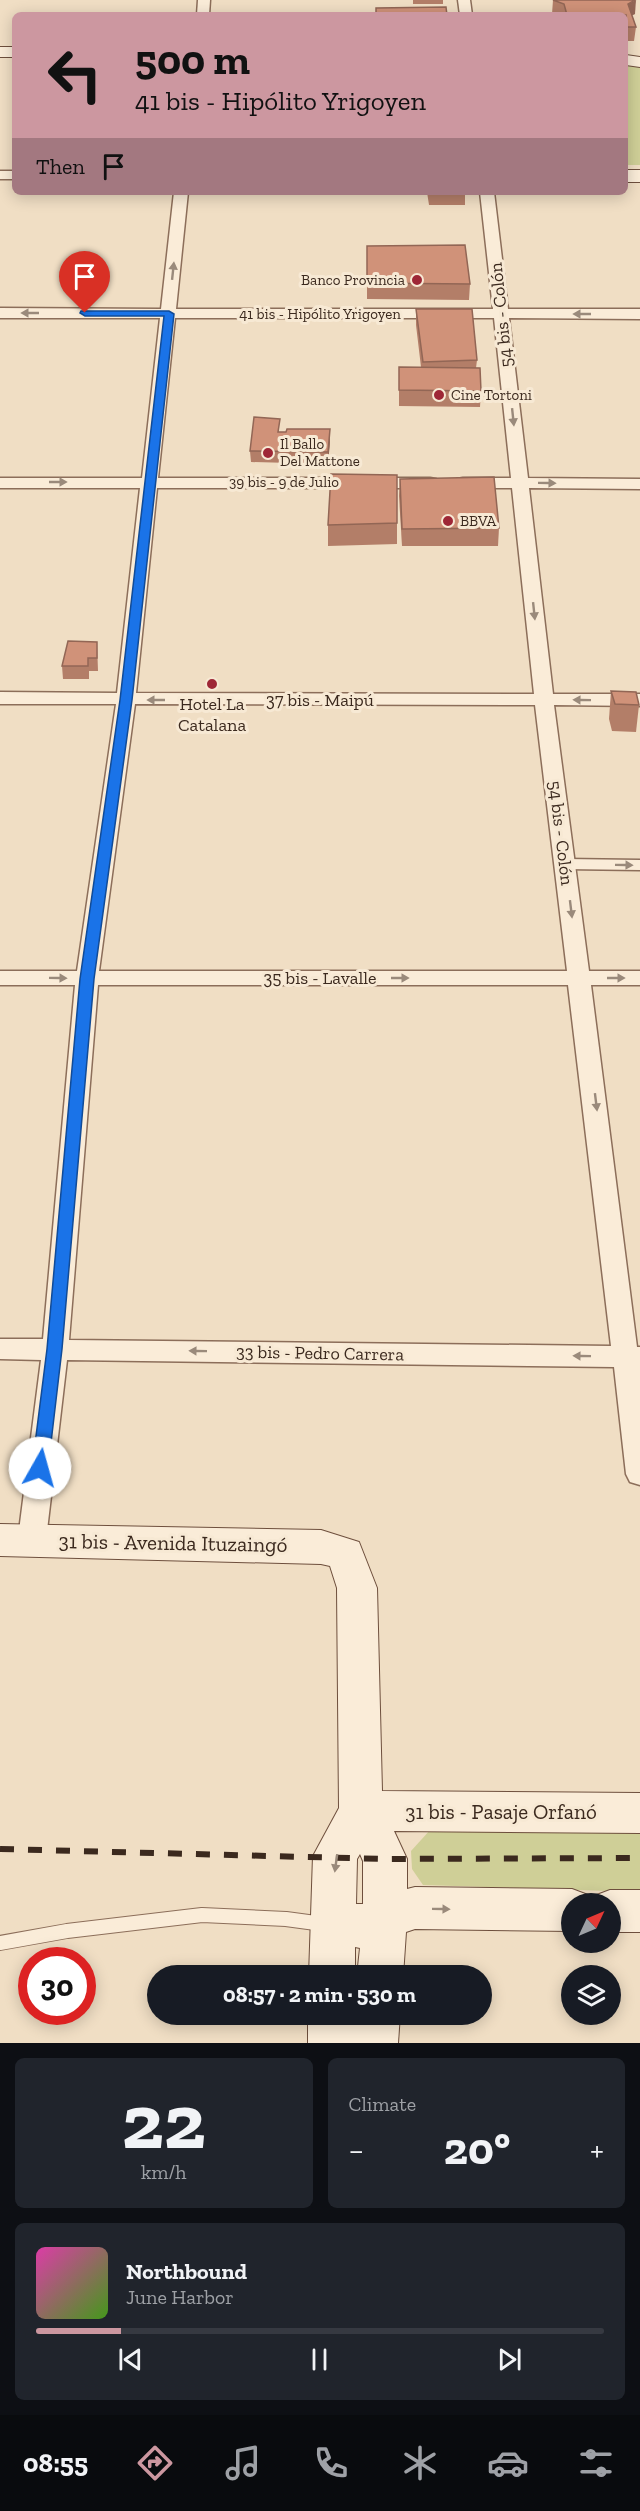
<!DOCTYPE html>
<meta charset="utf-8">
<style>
:root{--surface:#171b24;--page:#20242c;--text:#f1f3f6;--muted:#9ea1a6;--line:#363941;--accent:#cc97a0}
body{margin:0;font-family:"Zilla Slab",serif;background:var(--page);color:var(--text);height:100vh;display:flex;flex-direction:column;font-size:22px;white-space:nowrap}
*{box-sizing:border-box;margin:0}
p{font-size:20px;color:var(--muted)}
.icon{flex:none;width:33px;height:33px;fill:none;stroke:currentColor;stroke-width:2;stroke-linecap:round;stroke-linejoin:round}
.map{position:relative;height:2043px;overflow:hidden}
.sheet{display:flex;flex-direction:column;gap:15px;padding:15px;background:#0d0f14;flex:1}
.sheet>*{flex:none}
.hud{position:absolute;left:12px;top:12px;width:616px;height:183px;border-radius:9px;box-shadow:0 3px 15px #0003;background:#cc97a0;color:#111;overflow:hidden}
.needle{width:39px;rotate:46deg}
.controls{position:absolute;left:561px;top:1893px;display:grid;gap:12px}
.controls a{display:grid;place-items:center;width:60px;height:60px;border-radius:50%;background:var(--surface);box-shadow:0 3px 15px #0003;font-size:30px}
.speed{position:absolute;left:18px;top:1947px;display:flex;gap:12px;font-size:30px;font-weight:700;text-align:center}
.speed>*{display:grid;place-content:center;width:78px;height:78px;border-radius:50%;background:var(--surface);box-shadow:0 3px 15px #0003;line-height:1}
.speed .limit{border:9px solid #d22;background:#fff;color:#111}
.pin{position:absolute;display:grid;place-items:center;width:51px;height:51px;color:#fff;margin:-62px -26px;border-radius:50% 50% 50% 0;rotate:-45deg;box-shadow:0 0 6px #0007}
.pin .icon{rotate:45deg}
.me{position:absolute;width:66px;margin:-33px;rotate:7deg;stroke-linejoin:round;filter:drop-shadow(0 0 4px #0008)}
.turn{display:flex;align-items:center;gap:21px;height:126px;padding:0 24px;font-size:27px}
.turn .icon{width:78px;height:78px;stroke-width:2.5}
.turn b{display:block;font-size:42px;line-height:51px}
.then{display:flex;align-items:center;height:57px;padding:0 24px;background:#0003;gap:12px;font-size:22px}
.big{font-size:45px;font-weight:700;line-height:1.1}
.sheet .tile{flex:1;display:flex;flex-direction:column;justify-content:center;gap:9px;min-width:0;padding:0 21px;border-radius:9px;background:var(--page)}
.sheet .dial{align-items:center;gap:0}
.dial b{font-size:78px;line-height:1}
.song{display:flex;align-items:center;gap:18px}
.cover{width:72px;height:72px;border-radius:9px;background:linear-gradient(135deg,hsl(320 70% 55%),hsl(100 70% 35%))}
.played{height:6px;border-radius:3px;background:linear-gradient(90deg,var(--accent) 15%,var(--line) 15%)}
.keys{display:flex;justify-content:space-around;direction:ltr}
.heat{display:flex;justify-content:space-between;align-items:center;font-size:33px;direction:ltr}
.sheet .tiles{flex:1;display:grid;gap:15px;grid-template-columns:1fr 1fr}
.tile:last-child{grid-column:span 2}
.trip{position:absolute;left:147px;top:1965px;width:345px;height:60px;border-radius:30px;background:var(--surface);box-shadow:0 3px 15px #0003;font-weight:700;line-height:60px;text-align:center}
.dock{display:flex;height:96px;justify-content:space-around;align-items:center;background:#090b0e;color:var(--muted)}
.dock .icon{width:42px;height:42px}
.dock .active{color:var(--accent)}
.dock b{font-size:27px;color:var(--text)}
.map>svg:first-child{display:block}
</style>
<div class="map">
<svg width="640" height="2043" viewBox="0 0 640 2043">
<rect width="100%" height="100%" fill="#f0dec4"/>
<g fill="#cfcf97">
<path d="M 626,64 L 640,66 L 640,165 L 626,165 Z"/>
<path d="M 431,1829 L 640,1833 L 640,1892 L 423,1885 L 412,1869 L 411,1851 Z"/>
</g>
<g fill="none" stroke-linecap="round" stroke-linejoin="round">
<defs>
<path id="lane-far1" d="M 565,864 L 640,865"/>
<path id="lane" d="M 0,1943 L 67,1931 L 202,1915 L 286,1919 L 323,1924"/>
<g id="street">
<path d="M 198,0 L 210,0 L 209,15 L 197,15 Z"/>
<path d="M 458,0 L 470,0 L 472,15 L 460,15 Z"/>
<rect x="0" y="171" width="15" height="8"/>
<path d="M 174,192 L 188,192 L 176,309 L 493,309 L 480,192 L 494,192 L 508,309 L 640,309 L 640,319 L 509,318 L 528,478 L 640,479 L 640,489 L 529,488 L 553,694 L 640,694 L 640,706 L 554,705 L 589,971 L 640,971 L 640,985 L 591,985 L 637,1347 L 640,1347 L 640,1485 L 630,1482 L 626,1474 L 614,1367 L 67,1360 L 46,1539 L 42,1547 L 32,1551 L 22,1547 L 18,1539 L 41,1360 L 0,1359 L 0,1339 L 43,1339 L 75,985 L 0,985 L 0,971 L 77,971 L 116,704 L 0,704 L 0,692 L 117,693 L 140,488 L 0,488 L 0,478 L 142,478 L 160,318 L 0,318 L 0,308 L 161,309 ZM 175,318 L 494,318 L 511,478 L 463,478 L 457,479 L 455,483 L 457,487 L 463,488 L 512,488 L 534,694 L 136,693 L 157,488 L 430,488 L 436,487 L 438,483 L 436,479 L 430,478 L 158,478 ZM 135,704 L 535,705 L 567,971 L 99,971 ZM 98,985 L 568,985 L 611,1346 L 69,1340 Z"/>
</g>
<g id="secondary">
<rect x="0" y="47" width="15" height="10"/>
<path d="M 626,55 L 640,57 L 640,67 L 626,65 Z"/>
<rect x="626" y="170" width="14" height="12"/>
<path d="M 0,1524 L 321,1530 L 359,1542 L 377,1588 L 382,1791 L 640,1793 L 640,1833 L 394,1831 L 407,1859 L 407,1889 L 415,1887 L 572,1889 L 588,1895 L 591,1903 L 594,1896 L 610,1890 L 640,1890 L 640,1932 L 610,1932 L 610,1904 L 572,1904 L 572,1931 L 415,1929 L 406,1932 L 403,1976 L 357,1976 L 360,1948 L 355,1947 L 355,1976 L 309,1976 L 313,1856 L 339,1808 L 337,1588 L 330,1566 L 321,1564 L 0,1556 ZM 360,1854 L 363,1861 L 363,1904 L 356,1904 L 357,1859 Z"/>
<path d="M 308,2014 L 400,2014 L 398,2043 L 308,2043 Z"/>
</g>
</defs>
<use href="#lane-far1" stroke="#8c6e5a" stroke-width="13"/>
<use href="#lane" stroke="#8c6e5a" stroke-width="16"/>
<use href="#street" stroke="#8c6e5a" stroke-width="3"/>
<use href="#secondary" stroke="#6e4f3d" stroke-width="2"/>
<use href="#lane-far1" stroke="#faecd8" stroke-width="10"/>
<use href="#lane" stroke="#faecd8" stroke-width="14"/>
<use href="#street" fill="#faecd8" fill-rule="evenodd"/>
<use href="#secondary" fill="#faecd8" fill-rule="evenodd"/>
<path stroke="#3b291e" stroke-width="6" stroke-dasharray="14 14" stroke-linecap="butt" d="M 0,1849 L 385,1859 L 640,1858"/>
</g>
<g fill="#b37e68">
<rect x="413" y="0" width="30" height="4"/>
<path d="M 553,0 L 635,14 L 632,15 L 636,27 L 634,41 L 626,41 L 626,15 L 555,15 L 552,14 Z"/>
<path d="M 427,192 L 465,192 L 465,205 L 429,205 Z"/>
<path d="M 367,246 L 470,284 L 469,300 L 367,299 Z"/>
<path d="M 416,309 L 477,360 L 476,368 L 481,391 L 480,407 L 399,406 L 399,367 L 421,367 L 416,325 Z"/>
<path d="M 280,432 L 330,441 L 328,464 L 251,462 L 250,451 Z"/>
<path d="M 397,475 L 397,544 L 328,546 L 328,525 Z"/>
<path d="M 400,479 L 499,528 L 498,546 L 402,546 L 399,496 Z"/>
<path d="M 97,642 L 98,671 L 89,671 L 89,679 L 63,679 L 62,666 Z"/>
<path d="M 611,691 L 639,705 L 636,732 L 612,731 L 609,719 Z"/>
</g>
<g fill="#926655">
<path d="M 636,0 L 635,14 L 626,18 L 628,4 Z"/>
<path d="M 330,429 L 330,441 L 328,464 L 328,452 Z"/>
</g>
<g fill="#d09279" stroke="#926655" stroke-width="1.5">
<path d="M 553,0 L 635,0 L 628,4 L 636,27 L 626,27 L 626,15 L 567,15 L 564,4 Z"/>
<path d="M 446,7 L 447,15 L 376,15 L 376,8 Z"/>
<rect x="429" y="192" width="36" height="2"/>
<path d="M 465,245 L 470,284 L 367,283 L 367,246 Z"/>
<path d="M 416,309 L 472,309 L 477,360 L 423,362 Z"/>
<path d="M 399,367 L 480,368 L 481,391 L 399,390 Z"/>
<path d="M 254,417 L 280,419 L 278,432 L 286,432 L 287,429 L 330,429 L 328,452 L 250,451 Z"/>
<path d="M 331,474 L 397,475 L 397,523 L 328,525 Z"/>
<path d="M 494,477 L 499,528 L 402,529 L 400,479 Z"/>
<path d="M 68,641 L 97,642 L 97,658 L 88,658 L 88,666 L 62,666 Z"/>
<path d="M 611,691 L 636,692 L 639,705 L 615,704 Z"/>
</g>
<defs><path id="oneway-solid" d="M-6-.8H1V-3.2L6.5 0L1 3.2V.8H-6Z" transform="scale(1.5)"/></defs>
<g fill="#9a8a7b">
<use href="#oneway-solid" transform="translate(173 271) rotate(-84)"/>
<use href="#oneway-solid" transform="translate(30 313) rotate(-180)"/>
<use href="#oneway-solid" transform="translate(582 314) rotate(180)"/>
<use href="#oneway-solid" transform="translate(513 417) rotate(84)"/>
<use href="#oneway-solid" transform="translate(58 482)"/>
<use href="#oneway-solid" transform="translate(547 483) rotate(1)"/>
<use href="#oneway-solid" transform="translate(534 611) rotate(84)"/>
<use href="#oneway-solid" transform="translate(156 700) rotate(180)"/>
<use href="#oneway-solid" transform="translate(582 700) rotate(-179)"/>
<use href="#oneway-solid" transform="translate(624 865) rotate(1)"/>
<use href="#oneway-solid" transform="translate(571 909) rotate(83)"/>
<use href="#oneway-solid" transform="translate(58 978) rotate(1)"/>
<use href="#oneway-solid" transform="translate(400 978)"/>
<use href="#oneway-solid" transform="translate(616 978)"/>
<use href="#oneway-solid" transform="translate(596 1102) rotate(83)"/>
<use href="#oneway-solid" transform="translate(198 1351) rotate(-179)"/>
<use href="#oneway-solid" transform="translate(582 1356) rotate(-179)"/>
<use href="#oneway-solid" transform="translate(336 1863) rotate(98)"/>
<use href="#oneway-solid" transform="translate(441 1909) rotate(1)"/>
</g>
<path fill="#1a73e8" stroke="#114b97" stroke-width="1.5" d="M 81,311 L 169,311 L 174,314 L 132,700 L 94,979 L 62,1349 L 48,1468 L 46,1473 L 40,1475 L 34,1473 L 32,1468 L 47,1349 L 80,979 L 120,700 L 164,316 L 85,316 L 80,313 Z"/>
<g fill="#9e2736" stroke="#f7e9d4" stroke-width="2">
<circle cx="417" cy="280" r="6"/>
<circle cx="439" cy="395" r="6"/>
<circle cx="268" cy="453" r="6"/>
<circle cx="448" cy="521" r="6"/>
<circle cx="212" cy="684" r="6"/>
</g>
<g text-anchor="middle" stroke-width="6" stroke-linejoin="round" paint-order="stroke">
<g font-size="15" fill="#3b291e" stroke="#f7e9d4" text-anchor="start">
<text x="405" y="285" text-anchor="end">Banco Provincia</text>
<text x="451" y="400">Cine Tortoni</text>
<text x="280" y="449">Il Ballo<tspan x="280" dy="17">Del Mattone</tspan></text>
<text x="460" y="526">BBVA</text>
</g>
<g font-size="15" fill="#3b291e" stroke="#f7e9d4">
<text x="320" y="319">41 bis - Hipólito Yrigoyen</text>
<text x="284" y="487">39 bis - 9 de Julio</text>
</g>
<g font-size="18" fill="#3b291e" stroke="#f7e9d4">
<text transform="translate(501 315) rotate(-96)" y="6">54 bis - Colón</text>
<text x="320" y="706">37 bis - Maipú</text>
<text transform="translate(561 833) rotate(83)" y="6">54 bis - Colón</text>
<text x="320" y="984">35 bis - Lavalle</text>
<text transform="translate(320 1353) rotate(1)" y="6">33 bis - Pedro Carrera</text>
</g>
<g font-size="18" fill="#3b291e" stroke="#f7e9d4">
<text x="212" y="710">Hotel La<tspan x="212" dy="21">Catalana</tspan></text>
</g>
<g font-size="21" fill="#3b291e" stroke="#f7e9d4">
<text transform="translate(173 1543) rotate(1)" y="7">31 bis - Avenida Ituzaingó</text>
<text x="501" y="1819">31 bis - Pasaje Orfanó</text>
</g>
</g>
</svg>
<div class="controls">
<a><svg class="needle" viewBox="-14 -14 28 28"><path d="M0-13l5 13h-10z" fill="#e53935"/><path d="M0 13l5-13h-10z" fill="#9ea1a6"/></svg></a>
<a><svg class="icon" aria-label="layers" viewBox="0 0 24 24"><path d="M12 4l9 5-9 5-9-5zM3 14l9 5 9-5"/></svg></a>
</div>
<div class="speed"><div class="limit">30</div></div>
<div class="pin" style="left:85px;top:313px;background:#d93025"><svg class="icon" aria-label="arrive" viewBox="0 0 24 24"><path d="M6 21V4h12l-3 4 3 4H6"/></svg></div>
<svg class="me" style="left:40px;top:1468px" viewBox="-20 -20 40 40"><circle r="19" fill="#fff"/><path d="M0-13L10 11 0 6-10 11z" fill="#1a73e8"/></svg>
<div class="trip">08:57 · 2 min · 530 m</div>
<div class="hud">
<div class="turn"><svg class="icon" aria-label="left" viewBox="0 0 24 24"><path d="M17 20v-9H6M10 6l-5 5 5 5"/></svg><div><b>500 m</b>41 bis - Hipólito Yrigoyen</div></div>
<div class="then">Then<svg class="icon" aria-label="arrive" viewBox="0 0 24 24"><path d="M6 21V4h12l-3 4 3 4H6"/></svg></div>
</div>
</div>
<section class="sheet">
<div class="tiles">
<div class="tile dial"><b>22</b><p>km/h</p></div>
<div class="tile"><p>Climate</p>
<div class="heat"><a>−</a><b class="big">20°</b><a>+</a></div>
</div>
<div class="tile">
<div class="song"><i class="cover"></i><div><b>Northbound</b><p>June Harbor</p></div></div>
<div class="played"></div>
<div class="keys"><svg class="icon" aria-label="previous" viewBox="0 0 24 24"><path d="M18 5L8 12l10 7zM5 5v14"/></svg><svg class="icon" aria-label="pause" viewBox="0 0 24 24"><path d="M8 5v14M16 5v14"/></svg><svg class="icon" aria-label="next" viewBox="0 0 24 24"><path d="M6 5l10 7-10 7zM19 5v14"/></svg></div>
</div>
</div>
</section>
<nav class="dock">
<b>08:55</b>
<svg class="icon active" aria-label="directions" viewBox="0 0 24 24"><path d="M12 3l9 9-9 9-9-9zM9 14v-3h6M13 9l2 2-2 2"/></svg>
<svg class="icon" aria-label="music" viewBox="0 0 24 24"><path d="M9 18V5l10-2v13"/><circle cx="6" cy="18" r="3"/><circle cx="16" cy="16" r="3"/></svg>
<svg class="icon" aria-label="phone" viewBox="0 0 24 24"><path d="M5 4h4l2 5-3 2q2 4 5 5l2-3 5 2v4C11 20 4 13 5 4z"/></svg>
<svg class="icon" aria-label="climate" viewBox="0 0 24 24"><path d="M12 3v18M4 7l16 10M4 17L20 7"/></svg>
<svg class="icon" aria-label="car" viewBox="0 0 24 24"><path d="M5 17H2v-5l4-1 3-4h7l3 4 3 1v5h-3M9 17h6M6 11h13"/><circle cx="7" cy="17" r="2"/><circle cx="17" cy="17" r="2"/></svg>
<svg class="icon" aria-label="filters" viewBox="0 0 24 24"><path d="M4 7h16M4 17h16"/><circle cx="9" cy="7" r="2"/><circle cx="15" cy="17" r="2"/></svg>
</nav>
